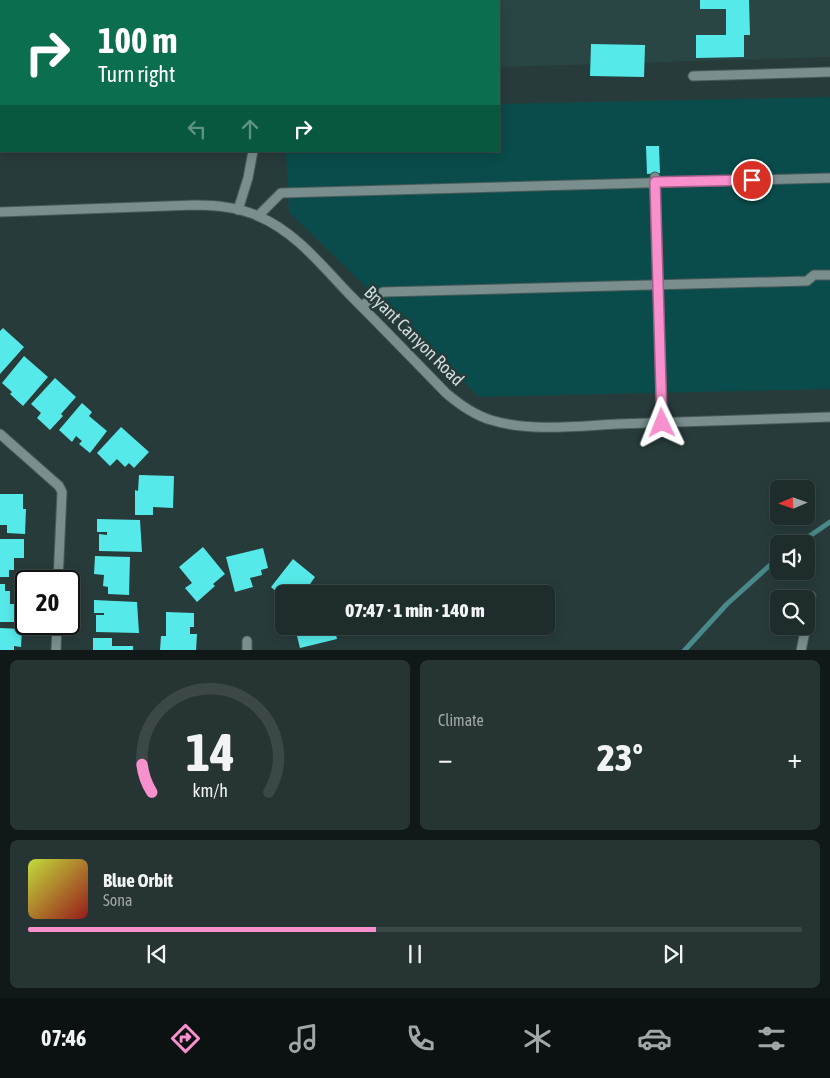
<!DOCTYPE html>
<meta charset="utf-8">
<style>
:root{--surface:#1e2c2c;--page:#263434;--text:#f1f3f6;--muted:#a1a7a9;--line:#3c4848;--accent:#f790cd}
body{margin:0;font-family:"Asap Condensed",sans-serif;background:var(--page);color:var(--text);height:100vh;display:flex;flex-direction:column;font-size:19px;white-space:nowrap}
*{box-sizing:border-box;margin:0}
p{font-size:16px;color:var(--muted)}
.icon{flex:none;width:28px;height:28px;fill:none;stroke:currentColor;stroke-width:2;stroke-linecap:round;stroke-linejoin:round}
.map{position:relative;height:650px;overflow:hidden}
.drawer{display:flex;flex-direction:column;gap:10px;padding:10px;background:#101818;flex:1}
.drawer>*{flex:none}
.banner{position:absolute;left:0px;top:0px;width:500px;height:152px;box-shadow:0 2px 12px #0003,0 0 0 1px var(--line);background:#0b6e4f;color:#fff;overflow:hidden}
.needle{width:32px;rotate:268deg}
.fabs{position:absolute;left:770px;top:480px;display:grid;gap:10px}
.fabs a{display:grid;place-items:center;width:45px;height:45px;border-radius:8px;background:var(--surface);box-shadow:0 2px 12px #0003,0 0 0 1px var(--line);font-size:25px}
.speed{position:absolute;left:15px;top:570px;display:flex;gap:10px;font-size:25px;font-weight:700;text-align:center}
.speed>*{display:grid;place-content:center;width:65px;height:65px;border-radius:50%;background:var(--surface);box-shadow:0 2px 12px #0003,0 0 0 1px var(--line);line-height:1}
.speed .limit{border:2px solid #111;border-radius:8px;background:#fff;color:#111}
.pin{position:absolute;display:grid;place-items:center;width:42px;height:42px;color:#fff;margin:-21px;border:2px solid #fff;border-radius:50%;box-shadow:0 1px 5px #0007}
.me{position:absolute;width:55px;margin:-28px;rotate:358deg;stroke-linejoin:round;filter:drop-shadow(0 0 4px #0008)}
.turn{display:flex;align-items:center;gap:18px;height:105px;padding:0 15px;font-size:22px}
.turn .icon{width:65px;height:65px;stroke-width:2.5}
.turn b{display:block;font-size:35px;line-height:42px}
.lanes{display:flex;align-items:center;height:48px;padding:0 15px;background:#0003;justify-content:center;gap:25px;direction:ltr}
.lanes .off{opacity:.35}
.big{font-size:38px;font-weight:800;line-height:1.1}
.drawer .card{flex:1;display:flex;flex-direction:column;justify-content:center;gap:8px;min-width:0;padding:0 18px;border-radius:8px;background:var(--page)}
.drawer .dial{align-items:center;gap:0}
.dial svg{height:130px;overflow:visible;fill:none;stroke:var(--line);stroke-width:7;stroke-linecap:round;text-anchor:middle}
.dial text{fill:var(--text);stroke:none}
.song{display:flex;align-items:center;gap:15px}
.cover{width:60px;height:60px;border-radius:8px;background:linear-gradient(135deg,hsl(70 70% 55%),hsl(0 70% 35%))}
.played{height:5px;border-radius:2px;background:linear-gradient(90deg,var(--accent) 45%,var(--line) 45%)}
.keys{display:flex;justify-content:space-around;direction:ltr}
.heat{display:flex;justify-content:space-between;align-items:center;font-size:28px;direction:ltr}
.drawer .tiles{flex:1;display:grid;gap:10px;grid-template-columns:1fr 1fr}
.card:last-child{grid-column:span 2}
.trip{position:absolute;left:275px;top:585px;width:280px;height:50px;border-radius:8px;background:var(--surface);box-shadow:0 2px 12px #0003,0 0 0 1px var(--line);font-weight:800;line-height:50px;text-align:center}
.tabs{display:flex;height:80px;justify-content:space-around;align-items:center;background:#0c1212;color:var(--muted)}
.tabs .icon{width:35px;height:35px}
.tabs .current{color:var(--accent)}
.tabs b{font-size:22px;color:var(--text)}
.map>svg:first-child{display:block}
</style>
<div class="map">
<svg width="830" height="651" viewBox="0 0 830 651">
<rect width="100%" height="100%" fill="#283b3b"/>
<path fill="#294645" d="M 275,0 L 830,0 L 830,57 L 499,67 L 499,1 Z"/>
<path fill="#0a4c4b" d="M 830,97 L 830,389 L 479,397 L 289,212 L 286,151 L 499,151 L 499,104 Z"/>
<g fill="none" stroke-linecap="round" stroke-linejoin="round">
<g stroke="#4a8989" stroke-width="5">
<path d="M 798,544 L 830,522"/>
<path d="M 684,651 L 727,604 L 779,557"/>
</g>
</g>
<g fill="#55eae9">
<path d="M 700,0 L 749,0 L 750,35 L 744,35 L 744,57 L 696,58 L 696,35 L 726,35 L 726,9 L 700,9 Z"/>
<path d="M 591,44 L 645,45 L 644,77 L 590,76 Z"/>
<path d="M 646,146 L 659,146 L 660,173 L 647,174 Z"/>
<path d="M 3,328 L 24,347 L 0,374 L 0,331 Z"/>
<path d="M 24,356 L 48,377 L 23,406 L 10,394 L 12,392 L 2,383 Z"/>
<path d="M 55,378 L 76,397 L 61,414 L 63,416 L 50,430 L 37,418 L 41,413 L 31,404 Z"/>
<path d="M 82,403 L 92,412 L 89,416 L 107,431 L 90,453 L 79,444 L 82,441 L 76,436 L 72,442 L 59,430 Z"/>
<path d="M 121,427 L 149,452 L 134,468 L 129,463 L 125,467 L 117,459 L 110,466 L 97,453 Z"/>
<path d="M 139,475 L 174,476 L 173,508 L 153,507 L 153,515 L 135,515 L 135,490 L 138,491 Z"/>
<path d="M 0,494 L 23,494 L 23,509 L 26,509 L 25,534 L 7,533 L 7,525 L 0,525 Z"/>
<path d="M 97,519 L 140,520 L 142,552 L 99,551 L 99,534 L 107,535 L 107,532 L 97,532 Z"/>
<path d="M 0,539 L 24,539 L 24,558 L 14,558 L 14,570 L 9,570 L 9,577 L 0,577 Z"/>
<path d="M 203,547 L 225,574 L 213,584 L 215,586 L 197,602 L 185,588 L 192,583 L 179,567 Z"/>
<path d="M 263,548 L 268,568 L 261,570 L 262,575 L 250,578 L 253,587 L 235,592 L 226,557 Z"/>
<path d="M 95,556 L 130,557 L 129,595 L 108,594 L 108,587 L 103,586 L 104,575 L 94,574 Z"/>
<path d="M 293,559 L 315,577 L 303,594 L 284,594 L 284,606 L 278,601 L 281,596 L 271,587 Z"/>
<path d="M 0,584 L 5,584 L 5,591 L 10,591 L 10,604 L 20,604 L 19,622 L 0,622 Z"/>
<path d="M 94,600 L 137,602 L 139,633 L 96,632 L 96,615 L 104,615 L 104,613 L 94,613 Z"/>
<path d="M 166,612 L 194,613 L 194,627 L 190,627 L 190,634 L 197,634 L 196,651 L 160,650 L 161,636 L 166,636 Z"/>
<path d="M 297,626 L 334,626 L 337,639 L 300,648 L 296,632 L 298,631 Z"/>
<path d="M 0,628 L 22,629 L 21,647 L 14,646 L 14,651 L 0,651 Z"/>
<path d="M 93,638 L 112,638 L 112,646 L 133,646 L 133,651 L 93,651 Z"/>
</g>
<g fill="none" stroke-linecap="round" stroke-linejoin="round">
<defs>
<g id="minor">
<path d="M 252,0 L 252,1"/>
<path d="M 693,76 L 830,72"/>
<path d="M 655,177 L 662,423"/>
<path d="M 238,210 L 248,178 L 253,151"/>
<path d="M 0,212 L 195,205 C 216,205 238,207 258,216 C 296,232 322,266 350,295 C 382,327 414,360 446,393 C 460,405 474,415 491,420 C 529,432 578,426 617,424 C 688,422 759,420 830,417"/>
<path d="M 258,216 L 281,193 L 830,178"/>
<path d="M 361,306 L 383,292 L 807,281 L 814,275 L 830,275"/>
<path d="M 0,434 L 59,486 L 62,492 L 58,581"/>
<path d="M 806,623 L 811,596"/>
<path d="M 56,651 L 57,624"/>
<path d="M 247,651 L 247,641"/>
<path d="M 801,651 L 806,626"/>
</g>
</defs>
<use href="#minor" stroke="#495a5a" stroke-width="11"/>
<use href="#minor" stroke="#798e8d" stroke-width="9"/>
</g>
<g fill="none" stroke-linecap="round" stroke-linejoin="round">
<defs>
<path id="route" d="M 662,423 L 655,182 L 752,180"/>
</defs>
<use href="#route" stroke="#a15e85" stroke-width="12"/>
<use href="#route" stroke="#f790cd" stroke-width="9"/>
</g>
<g text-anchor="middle" stroke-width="5" stroke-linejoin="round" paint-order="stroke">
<g font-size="18" fill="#d0dbdb" stroke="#283b3b">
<text transform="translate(414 336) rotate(45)" y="6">Bryant Canyon Road</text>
</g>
</g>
</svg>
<div class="fabs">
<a><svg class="needle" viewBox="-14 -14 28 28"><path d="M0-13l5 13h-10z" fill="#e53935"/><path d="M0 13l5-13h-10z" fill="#a1a7a9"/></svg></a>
<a><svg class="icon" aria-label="sound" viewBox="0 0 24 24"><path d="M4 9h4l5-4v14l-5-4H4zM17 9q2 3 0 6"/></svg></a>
<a><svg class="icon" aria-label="search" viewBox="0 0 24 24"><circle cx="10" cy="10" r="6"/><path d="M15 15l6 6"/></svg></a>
</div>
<div class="speed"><div class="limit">20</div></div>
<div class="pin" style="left:752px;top:180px;background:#d93025"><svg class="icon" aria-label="arrive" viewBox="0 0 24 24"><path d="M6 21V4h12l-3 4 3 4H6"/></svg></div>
<svg class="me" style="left:662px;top:423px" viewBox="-20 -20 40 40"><path d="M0-17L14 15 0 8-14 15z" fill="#f790cd" stroke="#fff" stroke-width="4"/></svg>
<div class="trip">07:47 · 1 min · 140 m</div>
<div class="banner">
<div class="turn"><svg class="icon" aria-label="right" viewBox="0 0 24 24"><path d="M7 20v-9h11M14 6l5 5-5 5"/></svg><div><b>100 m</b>Turn right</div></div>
<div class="lanes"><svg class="icon off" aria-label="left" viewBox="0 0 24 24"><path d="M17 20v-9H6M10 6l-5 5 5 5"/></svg><svg class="icon off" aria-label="ahead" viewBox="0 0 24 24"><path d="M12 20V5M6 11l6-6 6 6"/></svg><svg class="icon" aria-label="right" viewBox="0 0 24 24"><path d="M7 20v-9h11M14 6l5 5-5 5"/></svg></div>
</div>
</div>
<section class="drawer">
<div class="tiles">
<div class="card dial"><svg viewBox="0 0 100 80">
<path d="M14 69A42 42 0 1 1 86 69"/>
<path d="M14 69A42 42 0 0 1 8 52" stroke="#f790cd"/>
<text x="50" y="56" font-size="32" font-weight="700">14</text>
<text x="50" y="72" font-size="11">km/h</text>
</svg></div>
<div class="card"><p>Climate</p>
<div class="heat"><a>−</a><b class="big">23°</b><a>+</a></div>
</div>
<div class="card">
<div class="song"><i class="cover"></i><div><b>Blue Orbit</b><p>Sona</p></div></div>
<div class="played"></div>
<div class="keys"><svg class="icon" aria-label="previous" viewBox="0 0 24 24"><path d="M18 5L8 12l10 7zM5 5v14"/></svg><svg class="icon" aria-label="pause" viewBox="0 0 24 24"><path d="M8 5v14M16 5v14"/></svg><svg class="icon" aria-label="next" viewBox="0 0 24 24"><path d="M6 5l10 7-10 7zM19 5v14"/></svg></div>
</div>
</div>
</section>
<nav class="tabs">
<b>07:46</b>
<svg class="icon current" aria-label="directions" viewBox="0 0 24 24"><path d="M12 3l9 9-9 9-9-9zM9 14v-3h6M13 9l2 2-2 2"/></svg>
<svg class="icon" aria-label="music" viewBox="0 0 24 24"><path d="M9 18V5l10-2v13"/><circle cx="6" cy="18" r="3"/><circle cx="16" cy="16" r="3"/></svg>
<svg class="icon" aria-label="phone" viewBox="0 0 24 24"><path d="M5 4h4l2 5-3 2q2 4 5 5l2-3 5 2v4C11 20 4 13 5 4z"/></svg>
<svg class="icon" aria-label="climate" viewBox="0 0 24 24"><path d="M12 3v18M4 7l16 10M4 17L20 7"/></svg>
<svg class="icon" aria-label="car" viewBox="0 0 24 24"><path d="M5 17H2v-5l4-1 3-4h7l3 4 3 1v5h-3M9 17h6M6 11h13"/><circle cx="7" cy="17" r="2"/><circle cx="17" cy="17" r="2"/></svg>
<svg class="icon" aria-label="filters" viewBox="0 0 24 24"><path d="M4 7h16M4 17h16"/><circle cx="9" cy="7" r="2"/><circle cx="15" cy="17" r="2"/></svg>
</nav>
